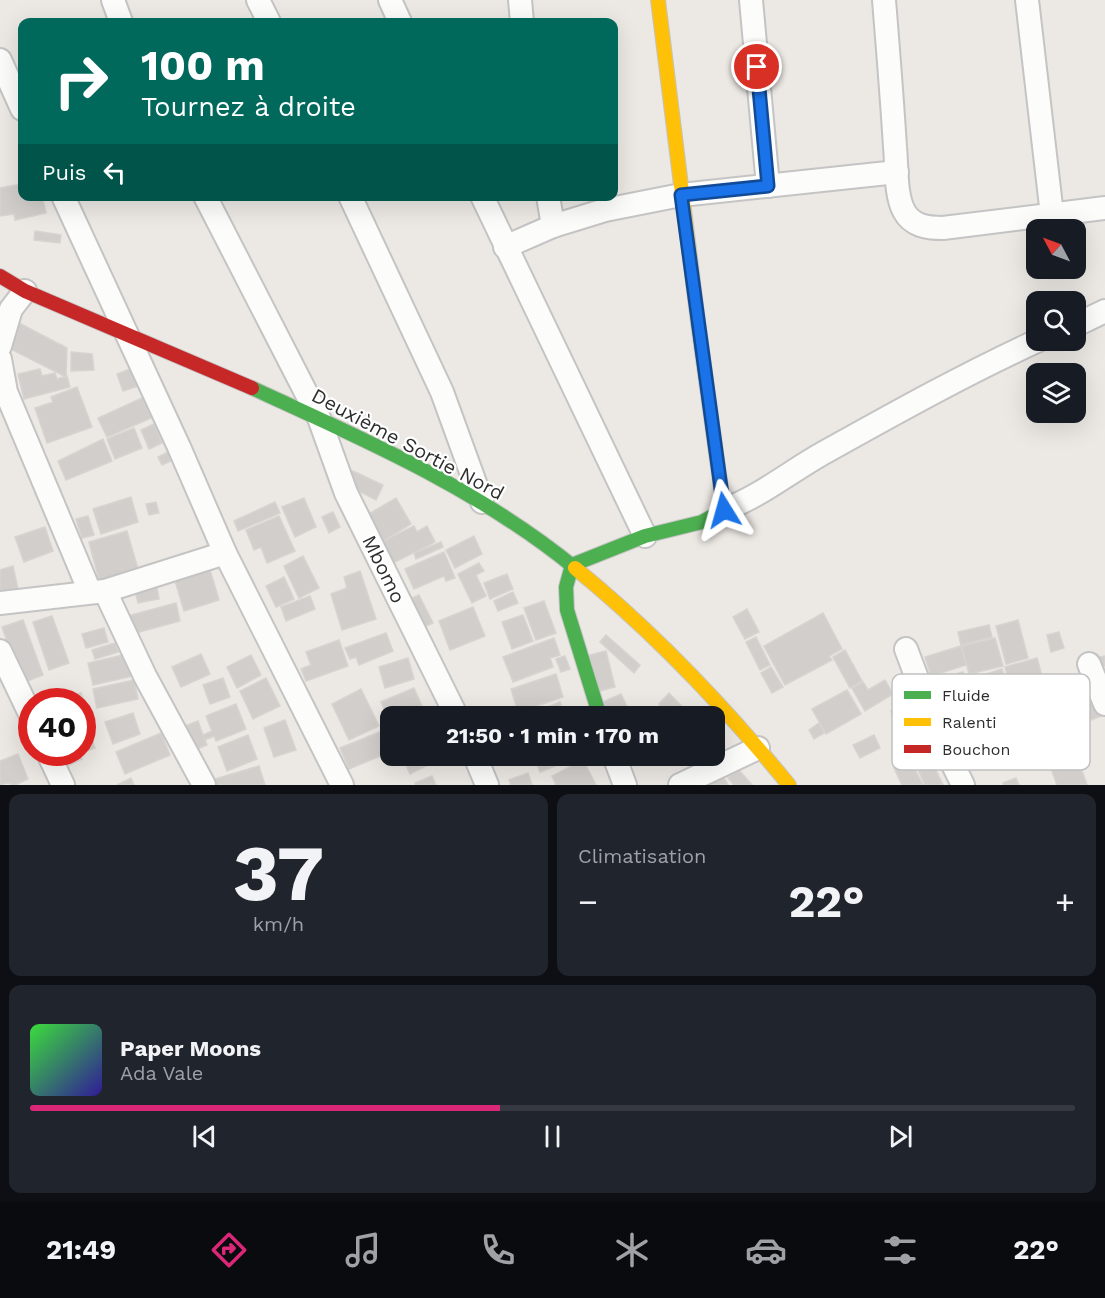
<!DOCTYPE html>
<html lang="fr">
<meta charset="utf-8">
<style>
:root{--surface:#171b24;--page:#20242c;--text:#f1f3f6;--muted:#9ea1a6;--line:#363941;--accent:#db2777}
body{margin:0;font-family:"Work Sans",sans-serif;background:var(--page);color:var(--text);height:100vh;display:flex;flex-direction:column;font-size:22px;white-space:nowrap}
*{box-sizing:border-box;margin:0}
p{font-size:20px;color:var(--muted)}
.icon{flex:none;width:33px;height:33px;fill:none;stroke:currentColor;stroke-width:2;stroke-linecap:round;stroke-linejoin:round}
.map{position:relative;height:785px;overflow:hidden}
.side{display:flex;flex-direction:column;gap:9px;padding:9px;background:#0d0f14;flex:1}
.side>*{flex:none}
.banner{position:absolute;left:18px;top:18px;width:600px;height:183px;border-radius:12px;box-shadow:0 6px 24px #0002;background:#00695c;color:#fff;overflow:hidden}
.needle{width:39px;rotate:311deg}
.fabs{position:absolute;left:1026px;top:219px;display:grid;gap:12px}
.fabs a{display:grid;place-items:center;width:60px;height:60px;border-radius:12px;background:var(--surface);box-shadow:0 6px 24px #0002;font-size:30px}
.speed{position:absolute;left:18px;top:688px;display:flex;gap:12px;font-size:30px;font-weight:700;text-align:center}
.speed>*{display:grid;place-content:center;width:78px;height:78px;border-radius:50%;background:var(--surface);box-shadow:0 6px 24px #0002;line-height:1}
.speed .limit{border:9px solid #d22;background:#fff;color:#111}
.pin{position:absolute;display:grid;place-items:center;width:51px;height:51px;color:#fff;margin:-26px;border:3px solid #fff;border-radius:50%;box-shadow:0 2px 6px #0007}
.me{position:absolute;width:66px;margin:-33px;rotate:352deg;stroke-linejoin:round;filter:drop-shadow(0 0 4px #0008)}
.turn{display:flex;align-items:center;gap:21px;height:126px;padding:0 24px;font-size:27px}
.turn .icon{width:78px;height:78px;stroke-width:2.5}
.turn b{display:block;font-size:42px;line-height:51px}
.then{display:flex;align-items:center;height:57px;padding:0 24px;background:#0003;gap:12px;font-size:22px}
.big{font-size:45px;font-weight:700;line-height:1.1}
.side .widget{flex:1;display:flex;flex-direction:column;justify-content:center;gap:9px;min-width:0;padding:0 21px;border-radius:12px;background:var(--page)}
.side .dial{align-items:center;gap:0}
.dial b{font-size:78px;line-height:1}
.song{display:flex;align-items:center;gap:18px}
.cover{width:72px;height:72px;border-radius:9px;background:linear-gradient(135deg,hsl(120 70% 55%),hsl(250 70% 35%))}
.played{height:6px;border-radius:3px;background:linear-gradient(90deg,var(--accent) 45%,var(--line) 45%)}
.keys{display:flex;justify-content:space-around;direction:ltr}
.heat{display:flex;justify-content:space-between;align-items:center;font-size:33px;direction:ltr}
.side .tiles{flex:1;display:grid;gap:9px;grid-template-columns:1fr 1fr}
.widget:last-child{grid-column:span 2}
.trip{position:absolute;left:380px;top:706px;width:345px;height:60px;border-radius:12px;background:var(--surface);box-shadow:0 6px 24px #0002;font-weight:700;line-height:60px;text-align:center}
.menu{display:flex;height:96px;justify-content:space-around;align-items:center;background:#090b0e;color:var(--muted)}
.menu .icon{width:42px;height:42px}
.menu .on{color:var(--accent)}
.menu b{font-size:27px;color:var(--text)}
.map>svg:first-child{display:block}
</style>
<div class="map">
<svg width="1105" height="785" viewBox="0 0 1105 785">
<rect width="100%" height="100%" fill="#ece8e4"/>
<g fill="#d1cecb" stroke="#d7d4d0" stroke-width="1.5">
<path d="M 22,184 L 22,196 L 42,196 L 46,213 L 15,220 L 14,214 L 0,216 L 0,188 Z"/>
<path d="M 35,231 L 61,235 L 60,243 L 34,240 Z"/>
<path d="M 15,321 L 67,348 L 66,377 L 7,347 Z"/>
<path d="M 71,352 L 92,354 L 94,370 L 71,371 Z"/>
<path d="M 133,368 L 138,386 L 123,391 L 117,374 Z"/>
<path d="M 40,369 L 42,376 L 55,373 L 57,379 L 67,376 L 70,387 L 24,399 L 18,374 Z"/>
<path d="M 77,387 L 92,427 L 47,443 L 35,408 L 53,402 L 51,397 Z"/>
<path d="M 142,398 L 151,418 L 107,437 L 98,418 Z"/>
<path d="M 154,424 L 162,443 L 149,449 L 141,430 Z"/>
<path d="M 134,428 L 142,448 L 115,459 L 107,439 Z"/>
<path d="M 103,439 L 112,461 L 66,480 L 58,461 Z"/>
<path d="M 168,452 L 173,460 L 162,465 L 158,457 Z"/>
<path d="M 353,471 L 383,485 L 376,500 L 351,487 L 346,474 Z"/>
<path d="M 131,497 L 138,522 L 101,534 L 93,509 Z"/>
<path d="M 304,498 L 316,527 L 295,537 L 282,507 Z"/>
<path d="M 396,498 L 411,524 L 383,541 L 367,515 Z"/>
<path d="M 156,502 L 159,513 L 149,515 L 146,504 Z"/>
<path d="M 275,502 L 280,513 L 238,531 L 234,521 Z"/>
<path d="M 333,512 L 340,527 L 329,533 L 322,517 Z"/>
<path d="M 88,516 L 94,535 L 82,538 L 76,519 Z"/>
<path d="M 279,516 L 295,551 L 267,563 L 261,547 L 254,550 L 246,530 Z"/>
<path d="M 414,526 L 417,532 L 427,526 L 435,542 L 393,563 L 383,541 Z"/>
<path d="M 45,527 L 53,551 L 24,562 L 15,537 Z"/>
<path d="M 127,531 L 138,569 L 99,580 L 89,542 Z"/>
<path d="M 474,536 L 482,554 L 455,568 L 446,550 Z"/>
<path d="M 441,542 L 443,547 L 416,559 L 414,553 Z"/>
<path d="M 444,552 L 455,578 L 446,581 L 444,576 L 414,589 L 405,569 Z"/>
<path d="M 303,556 L 319,588 L 299,598 L 284,566 Z"/>
<path d="M 208,563 L 219,600 L 184,611 L 173,574 Z"/>
<path d="M 479,563 L 484,571 L 476,575 L 486,596 L 472,603 L 458,574 Z"/>
<path d="M 13,566 L 18,589 L 0,594 L 0,570 Z"/>
<path d="M 360,571 L 376,619 L 342,630 L 331,594 L 347,588 L 344,577 Z"/>
<path d="M 507,574 L 513,589 L 490,599 L 484,583 Z"/>
<path d="M 284,577 L 294,599 L 276,607 L 266,586 Z"/>
<path d="M 156,582 L 159,599 L 138,603 L 134,587 Z"/>
<path d="M 513,592 L 518,603 L 498,611 L 494,601 Z"/>
<path d="M 419,595 L 433,623 L 420,629 L 407,600 Z"/>
<path d="M 310,596 L 315,609 L 286,621 L 281,607 Z"/>
<path d="M 544,601 L 556,633 L 536,640 L 524,608 Z"/>
<path d="M 176,603 L 180,621 L 128,635 L 124,617 Z"/>
<path d="M 473,607 L 485,636 L 450,650 L 439,621 Z"/>
<path d="M 747,609 L 759,632 L 745,639 L 733,617 Z"/>
<path d="M 823,613 L 842,649 L 829,656 L 832,660 L 785,685 L 764,646 Z"/>
<path d="M 523,615 L 533,641 L 512,649 L 502,622 Z"/>
<path d="M 52,616 L 69,663 L 49,670 L 33,622 Z"/>
<path d="M 23,620 L 43,675 L 22,683 L 2,627 Z"/>
<path d="M 1018,620 L 1028,658 L 1006,664 L 996,626 Z"/>
<path d="M 989,625 L 992,637 L 961,645 L 958,632 Z"/>
<path d="M 104,628 L 108,642 L 86,648 L 82,634 Z"/>
<path d="M 1059,632 L 1064,648 L 1051,652 L 1047,635 Z"/>
<path d="M 386,633 L 393,651 L 359,665 L 356,657 L 350,659 L 345,648 Z"/>
<path d="M 606,635 L 640,665 L 634,673 L 600,642 Z"/>
<path d="M 756,637 L 770,665 L 760,670 L 746,642 Z"/>
<path d="M 554,638 L 560,655 L 550,658 L 553,667 L 513,682 L 503,657 Z"/>
<path d="M 995,638 L 1003,666 L 969,674 L 962,646 Z"/>
<path d="M 339,640 L 348,666 L 306,681 L 301,669 L 311,665 L 306,652 Z"/>
<path d="M 115,643 L 118,652 L 95,659 L 92,650 Z"/>
<path d="M 961,646 L 966,665 L 931,676 L 925,657 Z"/>
<path d="M 845,650 L 862,681 L 850,688 L 833,657 Z"/>
<path d="M 606,651 L 615,687 L 596,692 L 586,656 Z"/>
<path d="M 128,654 L 133,676 L 93,685 L 88,663 Z"/>
<path d="M 201,654 L 210,674 L 181,687 L 172,667 Z"/>
<path d="M 251,655 L 261,675 L 237,688 L 227,667 Z"/>
<path d="M 565,656 L 570,669 L 561,672 L 556,659 Z"/>
<path d="M 1105,656 L 1105,666 L 1095,669 L 1093,658 Z"/>
<path d="M 408,658 L 414,679 L 385,688 L 379,667 Z"/>
<path d="M 1037,658 L 1043,679 L 1011,689 L 1005,667 Z"/>
<path d="M 771,667 L 783,687 L 772,693 L 761,673 Z"/>
<path d="M 1002,669 L 1009,692 L 969,705 L 962,682 Z"/>
<path d="M 963,672 L 965,678 L 926,688 L 924,683 Z"/>
<path d="M 556,674 L 563,697 L 518,712 L 511,689 Z"/>
<path d="M 223,678 L 230,697 L 210,704 L 203,685 Z"/>
<path d="M 266,678 L 280,706 L 253,719 L 240,691 Z"/>
<path d="M 134,680 L 138,699 L 97,708 L 93,689 Z"/>
<path d="M 885,680 L 893,694 L 865,711 L 852,688 L 863,682 L 868,690 Z"/>
<path d="M 414,688 L 427,717 L 390,717 L 390,723 L 381,702 Z"/>
<path d="M 361,689 L 379,726 L 349,740 L 332,704 Z"/>
<path d="M 847,690 L 861,714 L 826,734 L 812,709 Z"/>
<path d="M 81,693 L 89,715 L 82,718 L 82,702 L 64,702 L 63,699 Z"/>
<path d="M 669,693 L 692,717 L 669,717 L 659,704 Z"/>
<path d="M 621,694 L 632,717 L 607,717 L 601,703 Z"/>
<path d="M 1095,699 L 1101,716 L 1079,725 L 1073,707 Z"/>
<path d="M 560,702 L 566,717 L 525,717 Z"/>
<path d="M 236,704 L 246,729 L 216,741 L 214,736 L 205,740 L 207,745 L 189,752 L 180,728 L 198,721 L 203,735 L 212,731 L 206,716 Z"/>
<path d="M 902,706 L 906,718 L 895,723 L 891,711 Z"/>
<path d="M 513,711 L 515,717 L 499,717 Z"/>
<path d="M 133,713 L 140,734 L 113,744 L 105,722 Z"/>
<path d="M 285,720 L 296,750 L 274,757 L 264,728 Z"/>
<path d="M 819,723 L 824,733 L 814,739 L 809,730 Z"/>
<path d="M 87,728 L 95,748 L 82,753 L 82,730 Z"/>
<path d="M 382,731 L 390,752 L 349,769 L 340,748 Z"/>
<path d="M 161,733 L 170,755 L 125,774 L 116,752 Z"/>
<path d="M 248,735 L 257,759 L 227,771 L 218,747 Z"/>
<path d="M 874,735 L 880,748 L 860,758 L 853,745 Z"/>
<path d="M 714,745 L 723,762 L 695,776 L 687,759 L 693,756 L 714,756 Z"/>
<path d="M 927,752 L 943,785 L 925,785 L 913,759 Z"/>
<path d="M 63,753 L 79,753 L 82,759 L 69,765 Z"/>
<path d="M 1076,753 L 1087,785 L 1057,785 L 1049,763 Z"/>
<path d="M 18,754 L 28,779 L 15,785 L 7,783 L 0,785 L 0,761 Z"/>
<path d="M 402,756 L 431,756 L 434,762 L 410,774 Z"/>
<path d="M 534,756 L 581,756 L 540,772 Z"/>
<path d="M 632,756 L 657,756 L 657,757 L 645,763 L 643,759 L 635,762 Z"/>
<path d="M 583,760 L 596,785 L 556,785 L 552,776 Z"/>
<path d="M 910,760 L 923,785 L 902,785 L 894,768 Z"/>
<path d="M 259,766 L 265,785 L 209,785 L 208,781 Z"/>
<path d="M 720,770 L 728,785 L 692,785 Z"/>
<path d="M 739,770 L 752,785 L 734,785 L 728,778 Z"/>
<path d="M 528,773 L 532,785 L 511,785 L 509,780 Z"/>
<path d="M 432,776 L 436,785 L 416,785 L 415,783 Z"/>
<path d="M 131,778 L 134,785 L 117,785 Z"/>
<path d="M 1016,778 L 1019,785 L 1004,785 L 1003,783 Z"/>
</g>
<g fill="none" stroke-linecap="round" stroke-linejoin="round">
<defs>
<g id="street">
<path d="M 113,0 L 121,22"/>
<path d="M 258,0 L 269,22"/>
<path d="M 390,0 L 400,22"/>
<path d="M 520,0 L 522,22"/>
<path d="M 751,0 L 768,186"/>
<path d="M 884,0 C 888,49 892,98 895,147 C 897,166 895,194 904,211 C 912,226 927,228 943,228 L 1105,208"/>
<path d="M 1027,0 L 1052,215"/>
<path d="M 0,60 L 22,109"/>
<path d="M 63,196 L 179,447 L 225,553 L 342,785"/>
<path d="M 205,196 L 319,418 L 346,493 L 457,717"/>
<path d="M 350,196 L 442,392 L 482,502"/>
<path d="M 482,196 L 645,536"/>
<path d="M 548,196 L 553,226"/>
<path d="M 505,247 L 553,226 L 605,210 L 681,195 L 897,172"/>
<path d="M 1076,325 L 1105,311"/>
<path d="M 0,346 L 11,309 L 25,291"/>
<path d="M 0,359 L 6,392 L 90,592"/>
<path d="M 724,510 C 763,495 792,470 827,451 C 897,412 967,373 1039,340"/>
<path d="M 105,591 L 145,676 L 204,785"/>
<path d="M 0,603 L 105,591 L 225,553"/>
<path d="M 906,649 L 938,734 L 963,785"/>
<path d="M 0,651 L 32,718"/>
<path d="M 1089,664 L 1105,704"/>
<path d="M 48,753 L 63,785"/>
<path d="M 475,756 L 487,785"/>
<path d="M 614,756 L 625,785"/>
<path d="M 680,785 L 758,748"/>
</g>
<g id="fast">
<path d="M 252,388 C 364,439 480,490 575,568"/>
<path d="M 600,717 L 567,610 L 566,587 L 572,565 L 645,536 L 702,522 L 724,510 L 698,322"/>
</g>
<g id="slow">
<path d="M 658,0 L 698,322"/>
<path d="M 575,568 C 655,633 724,706 789,785"/>
</g>
<path id="jam" d="M 0,276 L 25,291 L 252,388"/>
</defs>
<use href="#street" stroke="#c5c4c5" stroke-width="26"/>
<use href="#fast" stroke="#c5c4c5" stroke-width="16"/>
<use href="#slow" stroke="#c5c4c5" stroke-width="16"/>
<use href="#jam" stroke="#c5c4c5" stroke-width="16"/>
<use href="#street" stroke="#fcfcfb" stroke-width="22"/>
<use href="#fast" stroke="#4caf50" stroke-width="14"/>
<use href="#slow" stroke="#ffc107" stroke-width="14"/>
<use href="#jam" stroke="#c62828" stroke-width="14"/>
</g>
<g fill="none" stroke-linecap="round" stroke-linejoin="round">
<defs>
<path id="route" d="M 724,510 L 681,195 L 768,186 L 757,67"/>
</defs>
<use href="#route" stroke="#114b97" stroke-width="15"/>
<use href="#route" stroke="#1a73e8" stroke-width="10"/>
</g>
<g text-anchor="middle" stroke-width="4.5" stroke-linejoin="round" paint-order="stroke">
<g font-size="20" fill="#2e2e2e" stroke="#fff">
<text transform="translate(408 444) rotate(28)" y="7">Deuxième Sortie Nord</text>
<text transform="translate(384 569) rotate(64)" y="7">Mbomo</text>
</g>
</g>
<rect x="892" y="674" width="198" height="96" rx="9" fill="#fff" stroke="#c0c0c0" stroke-width="1.5"/>
<rect x="904" y="691" width="27" height="8" fill="#4caf50"/>
<rect x="904" y="718" width="27" height="8" fill="#ffc107"/>
<rect x="904" y="745" width="27" height="8" fill="#c62828"/>
<g font-size="16" fill="#2e2e2e">
<text x="942" y="701">Fluide</text>
<text x="942" y="728">Ralenti</text>
<text x="942" y="755">Bouchon</text>
</g>
</svg>
<div class="fabs">
<a><svg class="needle" viewBox="-14 -14 28 28"><path d="M0-13l5 13h-10z" fill="#e53935"/><path d="M0 13l5-13h-10z" fill="#9ea1a6"/></svg></a>
<a><svg class="icon" aria-label="search" viewBox="0 0 24 24"><circle cx="10" cy="10" r="6"/><path d="M15 15l6 6"/></svg></a>
<a><svg class="icon" aria-label="layers" viewBox="0 0 24 24"><path d="M12 4l9 5-9 5-9-5zM3 14l9 5 9-5"/></svg></a>
</div>
<div class="speed"><div class="limit">40</div></div>
<div class="pin" style="left:757px;top:67px;background:#d93025"><svg class="icon" aria-label="arrive" viewBox="0 0 24 24"><path d="M6 21V4h12l-3 4 3 4H6"/></svg></div>
<svg class="me" style="left:724px;top:510px" viewBox="-20 -20 40 40"><path d="M0-17L14 15 0 8-14 15z" fill="#1a73e8" stroke="#fff" stroke-width="4"/></svg>
<div class="trip">21:50 · 1 min · 170 m</div>
<div class="banner">
<div class="turn"><svg class="icon" aria-label="right" viewBox="0 0 24 24"><path d="M7 20v-9h11M14 6l5 5-5 5"/></svg><div><b>100 m</b>Tournez à droite</div></div>
<div class="then">Puis<svg class="icon" aria-label="left" viewBox="0 0 24 24"><path d="M17 20v-9H6M10 6l-5 5 5 5"/></svg></div>
</div>
</div>
<section class="side">
<div class="tiles">
<div class="widget dial"><b>37</b><p>km/h</p></div>
<div class="widget"><p>Climatisation</p>
<div class="heat"><a>−</a><b class="big">22°</b><a>+</a></div>
</div>
<div class="widget">
<div class="song"><i class="cover"></i><div><b>Paper Moons</b><p>Ada Vale</p></div></div>
<div class="played"></div>
<div class="keys"><svg class="icon" aria-label="previous" viewBox="0 0 24 24"><path d="M18 5L8 12l10 7zM5 5v14"/></svg><svg class="icon" aria-label="pause" viewBox="0 0 24 24"><path d="M8 5v14M16 5v14"/></svg><svg class="icon" aria-label="next" viewBox="0 0 24 24"><path d="M6 5l10 7-10 7zM19 5v14"/></svg></div>
</div>
</div>
</section>
<nav class="menu">
<b>21:49</b>
<svg class="icon on" aria-label="directions" viewBox="0 0 24 24"><path d="M12 3l9 9-9 9-9-9zM9 14v-3h6M13 9l2 2-2 2"/></svg>
<svg class="icon" aria-label="music" viewBox="0 0 24 24"><path d="M9 18V5l10-2v13"/><circle cx="6" cy="18" r="3"/><circle cx="16" cy="16" r="3"/></svg>
<svg class="icon" aria-label="phone" viewBox="0 0 24 24"><path d="M5 4h4l2 5-3 2q2 4 5 5l2-3 5 2v4C11 20 4 13 5 4z"/></svg>
<svg class="icon" aria-label="climate" viewBox="0 0 24 24"><path d="M12 3v18M4 7l16 10M4 17L20 7"/></svg>
<svg class="icon" aria-label="car" viewBox="0 0 24 24"><path d="M5 17H2v-5l4-1 3-4h7l3 4 3 1v5h-3M9 17h6M6 11h13"/><circle cx="7" cy="17" r="2"/><circle cx="17" cy="17" r="2"/></svg>
<svg class="icon" aria-label="filters" viewBox="0 0 24 24"><path d="M4 7h16M4 17h16"/><circle cx="9" cy="7" r="2"/><circle cx="15" cy="17" r="2"/></svg>
<b>22°</b>
</nav>
